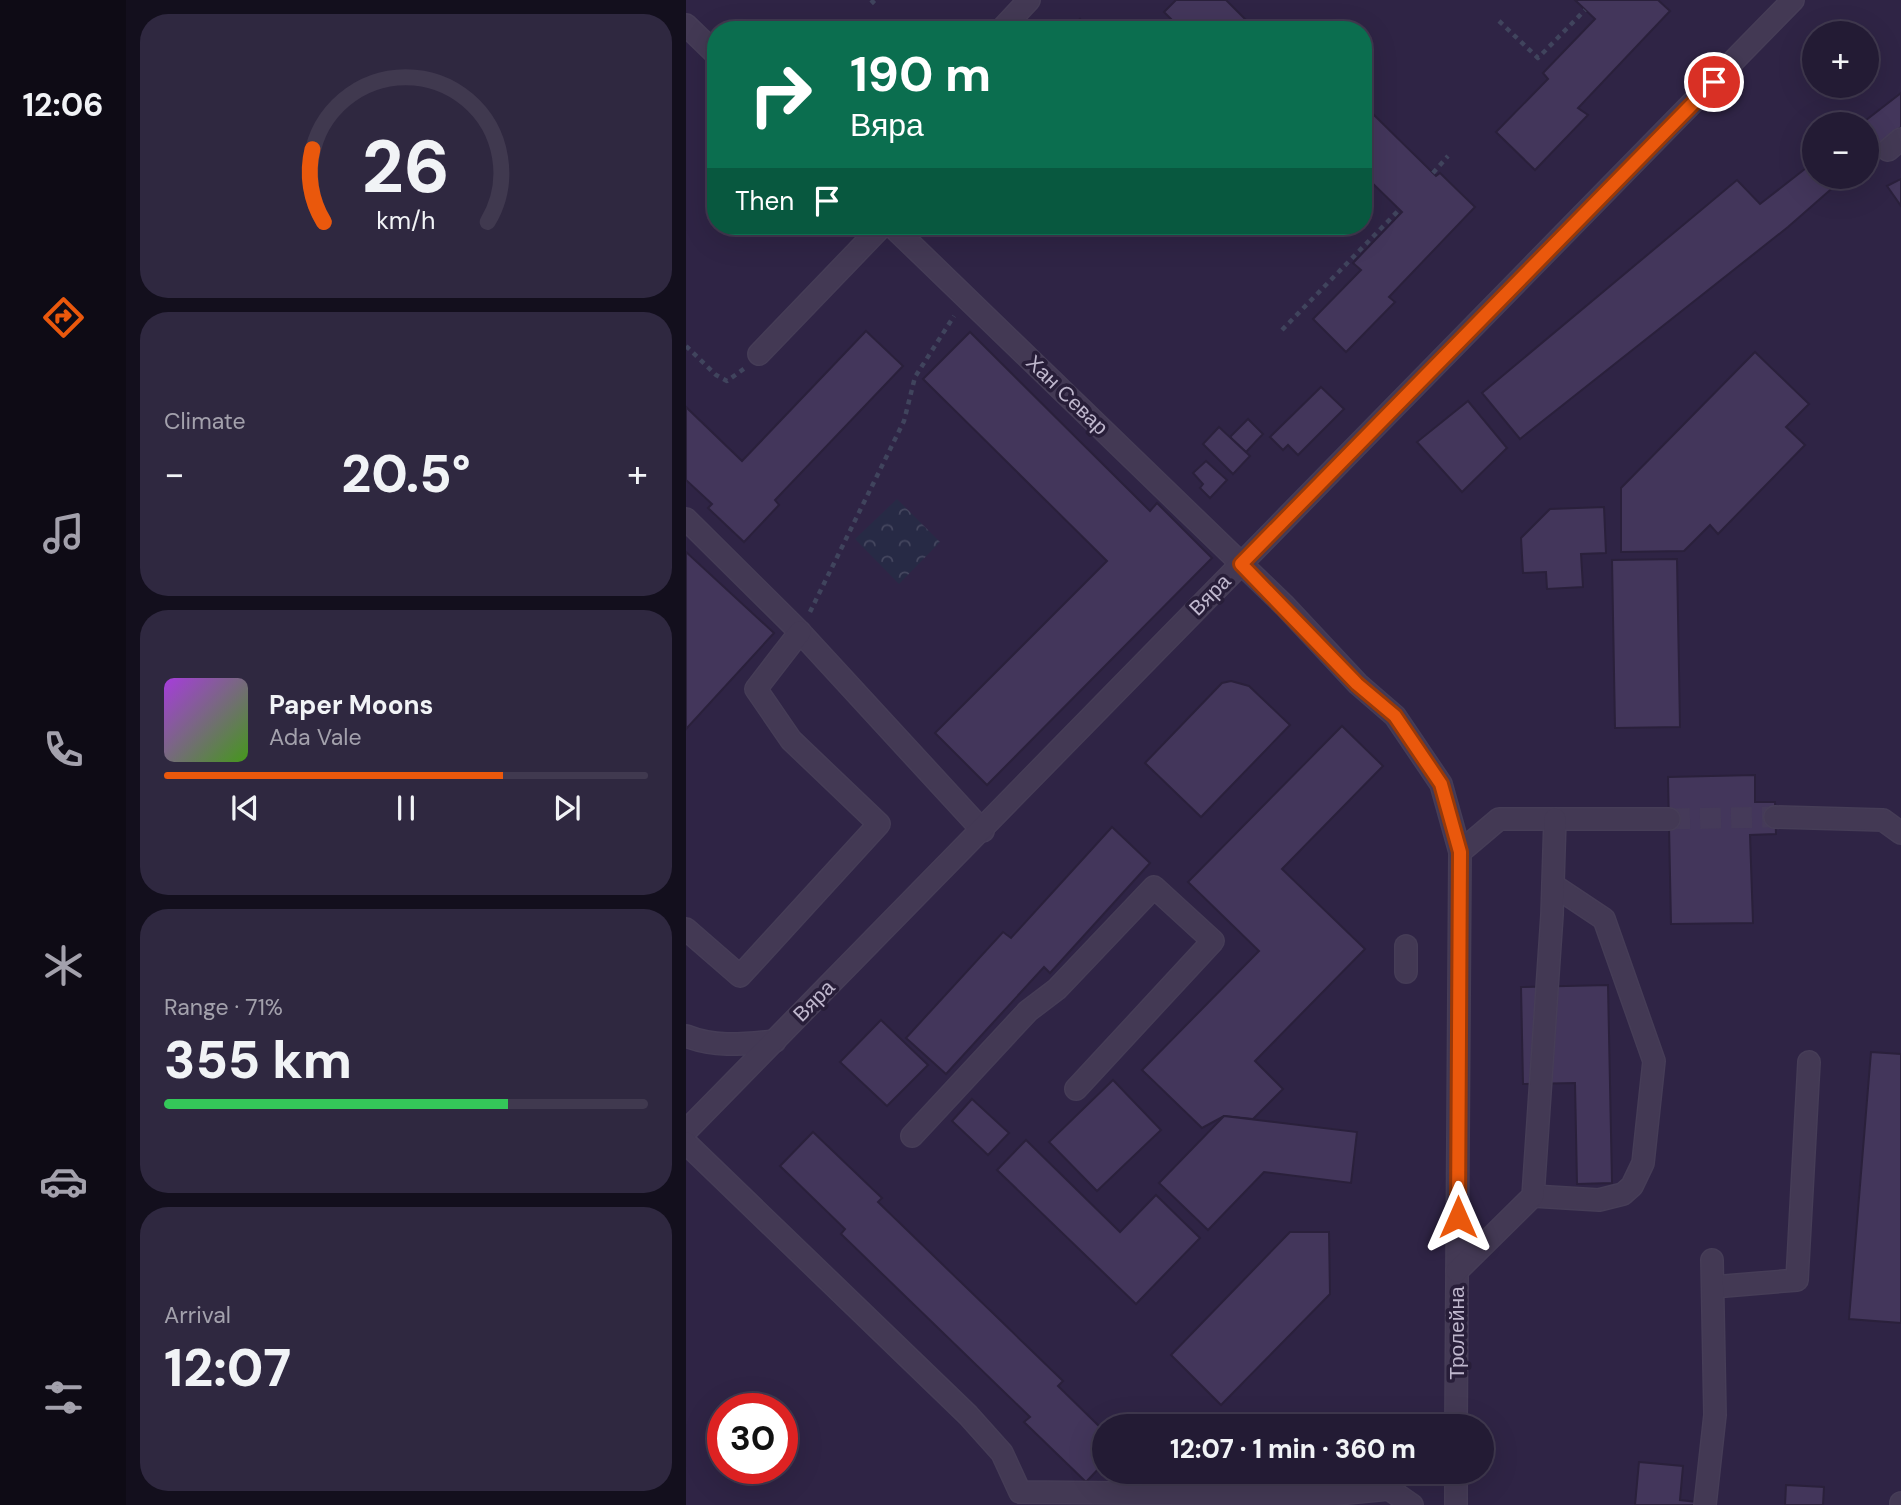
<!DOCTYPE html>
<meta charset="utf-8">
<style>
:root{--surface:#231b34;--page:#2f2840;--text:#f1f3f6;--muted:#a3a1ac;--line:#40394f;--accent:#ea580c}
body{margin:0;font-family:"DM Sans",sans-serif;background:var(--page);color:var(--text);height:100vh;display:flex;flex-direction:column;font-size:26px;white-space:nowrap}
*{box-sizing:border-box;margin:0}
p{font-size:23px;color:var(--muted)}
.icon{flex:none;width:38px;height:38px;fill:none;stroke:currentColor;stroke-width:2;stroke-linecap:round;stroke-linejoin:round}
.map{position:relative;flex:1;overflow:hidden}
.sheet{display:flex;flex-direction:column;gap:14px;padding:14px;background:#130f1d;width:560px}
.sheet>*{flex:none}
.top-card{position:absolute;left:21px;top:21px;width:665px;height:214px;border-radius:28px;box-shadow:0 7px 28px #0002,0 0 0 2px var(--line);background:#0b6e4f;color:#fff;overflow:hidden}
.buttons{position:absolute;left:1116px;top:21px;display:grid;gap:14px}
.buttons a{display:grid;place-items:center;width:77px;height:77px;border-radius:50%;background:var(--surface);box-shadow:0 7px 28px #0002,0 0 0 2px var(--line);font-size:35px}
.speed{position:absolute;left:21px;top:1393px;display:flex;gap:14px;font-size:35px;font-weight:700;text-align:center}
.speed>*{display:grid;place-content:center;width:91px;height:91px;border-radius:50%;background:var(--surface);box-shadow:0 7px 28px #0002,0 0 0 2px var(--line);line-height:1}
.speed .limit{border:10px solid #d22;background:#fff;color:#111}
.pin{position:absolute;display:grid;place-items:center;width:60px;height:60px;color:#fff;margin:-30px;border:4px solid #fff;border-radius:50%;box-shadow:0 2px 7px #0007}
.me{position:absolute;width:77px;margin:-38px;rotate:0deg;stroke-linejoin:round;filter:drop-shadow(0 0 5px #0008)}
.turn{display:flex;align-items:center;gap:24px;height:147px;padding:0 28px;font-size:32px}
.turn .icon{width:91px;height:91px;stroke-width:2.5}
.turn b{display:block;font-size:49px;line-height:60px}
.then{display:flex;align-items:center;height:66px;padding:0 28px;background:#0003;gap:14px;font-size:26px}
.big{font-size:52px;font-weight:800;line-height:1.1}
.sheet .tile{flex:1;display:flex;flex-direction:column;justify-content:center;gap:10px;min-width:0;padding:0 24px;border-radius:28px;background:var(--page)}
.sheet .dial{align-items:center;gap:0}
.dial svg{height:182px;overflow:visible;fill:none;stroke:var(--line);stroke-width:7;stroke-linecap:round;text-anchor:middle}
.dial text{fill:var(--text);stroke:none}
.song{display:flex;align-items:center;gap:21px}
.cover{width:84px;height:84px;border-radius:10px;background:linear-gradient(135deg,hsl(280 70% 55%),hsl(100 70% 35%))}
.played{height:7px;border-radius:4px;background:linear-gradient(90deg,var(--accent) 70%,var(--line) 70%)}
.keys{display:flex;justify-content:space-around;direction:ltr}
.heat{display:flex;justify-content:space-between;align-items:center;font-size:38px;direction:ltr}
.charge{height:10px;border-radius:5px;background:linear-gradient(90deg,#34c759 71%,var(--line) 0)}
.trip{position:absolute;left:406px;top:1414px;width:402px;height:70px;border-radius:35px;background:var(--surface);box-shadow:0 7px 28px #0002,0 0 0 2px var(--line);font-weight:800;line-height:70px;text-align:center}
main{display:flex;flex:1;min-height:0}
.dock{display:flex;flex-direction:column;width:126px;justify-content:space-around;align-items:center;background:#0e0b15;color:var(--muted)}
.dock .icon{width:49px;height:49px}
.dock .on{color:var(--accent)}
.dock b{font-size:32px;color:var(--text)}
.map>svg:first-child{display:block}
</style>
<main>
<nav class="dock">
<b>12:06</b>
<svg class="icon on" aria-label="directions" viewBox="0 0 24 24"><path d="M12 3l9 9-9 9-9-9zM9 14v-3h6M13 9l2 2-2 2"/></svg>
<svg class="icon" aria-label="music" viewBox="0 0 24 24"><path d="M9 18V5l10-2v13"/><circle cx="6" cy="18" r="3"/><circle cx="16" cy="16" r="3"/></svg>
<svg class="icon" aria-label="phone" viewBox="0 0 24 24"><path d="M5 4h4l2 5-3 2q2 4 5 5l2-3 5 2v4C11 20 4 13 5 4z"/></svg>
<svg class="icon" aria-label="climate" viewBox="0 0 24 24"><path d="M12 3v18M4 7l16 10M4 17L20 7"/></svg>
<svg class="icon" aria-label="car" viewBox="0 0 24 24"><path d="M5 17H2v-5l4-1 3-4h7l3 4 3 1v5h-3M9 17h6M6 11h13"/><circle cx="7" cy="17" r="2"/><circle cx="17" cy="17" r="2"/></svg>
<svg class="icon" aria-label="filters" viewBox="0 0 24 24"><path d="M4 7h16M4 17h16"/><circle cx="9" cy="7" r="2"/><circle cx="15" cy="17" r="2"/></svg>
</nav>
<section class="sheet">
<div class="tile dial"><svg viewBox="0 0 100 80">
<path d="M14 69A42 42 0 1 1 86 69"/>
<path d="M14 69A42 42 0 0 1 9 37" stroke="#ea580c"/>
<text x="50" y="56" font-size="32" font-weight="700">26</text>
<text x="50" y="72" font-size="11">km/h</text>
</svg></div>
<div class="tile"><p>Climate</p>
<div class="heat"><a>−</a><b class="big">20.5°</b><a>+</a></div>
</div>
<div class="tile">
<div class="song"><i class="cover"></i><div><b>Paper Moons</b><p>Ada Vale</p></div></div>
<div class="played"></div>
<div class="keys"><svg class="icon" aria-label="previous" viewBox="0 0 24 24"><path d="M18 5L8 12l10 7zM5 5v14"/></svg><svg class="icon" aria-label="pause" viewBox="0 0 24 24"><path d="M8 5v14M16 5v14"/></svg><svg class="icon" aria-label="next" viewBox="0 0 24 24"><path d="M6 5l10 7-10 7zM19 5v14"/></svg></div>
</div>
<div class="tile"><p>Range · 71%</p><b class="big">355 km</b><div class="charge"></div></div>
<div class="tile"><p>Arrival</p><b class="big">12:07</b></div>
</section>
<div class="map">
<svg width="1215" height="1505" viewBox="0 0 1215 1505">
<defs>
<pattern id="park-crowns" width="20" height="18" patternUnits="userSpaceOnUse" patternTransform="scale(1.75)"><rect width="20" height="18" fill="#272a45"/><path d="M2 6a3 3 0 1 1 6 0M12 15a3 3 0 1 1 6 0" fill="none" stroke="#45475f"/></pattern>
</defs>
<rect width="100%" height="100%" fill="#2f2445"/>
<path fill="url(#park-crowns)" d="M 211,499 L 254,542 L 213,584 L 169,539 Z"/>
<g fill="#43365b" stroke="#2a203b" stroke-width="2">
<path d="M 490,0 L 540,0 L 570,30 L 496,30 L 478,12 Z"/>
<path d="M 889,0 L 972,0 L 984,11 L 892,108 L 902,115 L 849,170 L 810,132 L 862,79 L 857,73 L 909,19 Z"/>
<path d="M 394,19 L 406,30 L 383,30 Z"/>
<path d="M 1215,93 L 1215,127 L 1181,157 L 1181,124 L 1175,124 Z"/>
<path d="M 688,115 L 750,176 L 754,173 L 789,207 L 703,297 L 709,302 L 660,352 L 627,319 L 675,270 L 667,263 L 716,212 L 677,174 L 677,121 L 680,124 Z"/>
<path d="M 1129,161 L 1129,177 L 1159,177 L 1102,227 L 834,439 L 796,393 L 1051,180 L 1074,204 Z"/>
<path d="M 1215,179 L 1215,206 L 1201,186 Z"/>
<path d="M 180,331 L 217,366 L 89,500 L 93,505 L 58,542 L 22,508 L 26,504 L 0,480 L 0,407 L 56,461 Z"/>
<path d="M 284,332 L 464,511 L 471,503 L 526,558 L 301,785 L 249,733 L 421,561 L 237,379 Z"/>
<path d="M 1069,352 L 1123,404 L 1100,427 L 1119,445 L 1032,534 L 1024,525 L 998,551 L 935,552 L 935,488 Z"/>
<path d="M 635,387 L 658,409 L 612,455 L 602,445 L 597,450 L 584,437 Z"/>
<path d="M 782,401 L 821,448 L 776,492 L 731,442 Z"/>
<path d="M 562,419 L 577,434 L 560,452 L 544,437 Z"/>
<path d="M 533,427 L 564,456 L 547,474 L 517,444 Z"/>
<path d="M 520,461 L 541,480 L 524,498 L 514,488 L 517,484 L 507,473 Z"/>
<path d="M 918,507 L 920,553 L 895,554 L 897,587 L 861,589 L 860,572 L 837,573 L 835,538 L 864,509 Z"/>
<path d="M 0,552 L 88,633 L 0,729 Z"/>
<path d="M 991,559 L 994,727 L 929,728 L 926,560 Z"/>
<path d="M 545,681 L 563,686 L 604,725 L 515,817 L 459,763 L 536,683 Z"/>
<path d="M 656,726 L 697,766 L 596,869 L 679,949 L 569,1061 L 597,1089 L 567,1119 L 538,1116 L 516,1128 L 456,1070 L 573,951 L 502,882 Z"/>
<path d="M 1069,775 L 1069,802 L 1089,802 L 1090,834 L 1064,835 L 1067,923 L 985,924 L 982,777 Z"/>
<path d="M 426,827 L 464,863 L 364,973 L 358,967 L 260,1074 L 220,1038 L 317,932 L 325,938 Z"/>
<path d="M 922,985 L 926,1183 L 891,1184 L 889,1083 L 837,1084 L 835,987 Z"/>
<path d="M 195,1020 L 242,1065 L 201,1106 L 154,1062 Z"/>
<path d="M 1185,1052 L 1215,1054 L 1215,1323 L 1163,1319 Z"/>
<path d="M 427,1080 L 475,1130 L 411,1191 L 363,1142 Z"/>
<path d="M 286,1099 L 323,1133 L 302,1155 L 266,1121 Z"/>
<path d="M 538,1116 L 671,1132 L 665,1183 L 578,1172 L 522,1230 L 473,1183 Z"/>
<path d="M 127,1132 L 196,1198 L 192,1202 L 377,1381 L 372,1386 L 418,1431 L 418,1463 L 400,1482 L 338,1422 L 344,1417 L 155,1234 L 159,1229 L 94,1166 Z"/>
<path d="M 340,1140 L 434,1232 L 470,1195 L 514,1238 L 450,1304 L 311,1170 Z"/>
<path d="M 604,1232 L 643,1232 L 644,1294 L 535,1405 L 485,1355 Z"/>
<path d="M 953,1462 L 997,1466 L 994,1500 L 1011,1502 L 1011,1505 L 949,1505 Z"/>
<path d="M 1100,1485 L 1138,1487 L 1137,1505 L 1099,1505 Z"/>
</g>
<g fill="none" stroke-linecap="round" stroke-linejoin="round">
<path stroke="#453a59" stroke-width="21" stroke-dasharray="21 10" stroke-linecap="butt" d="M 983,819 L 1089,817"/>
<defs>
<g id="minor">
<path d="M 0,25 L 30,54"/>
<path d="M 315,30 L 343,0"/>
<path d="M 1202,150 L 1215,139"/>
<path d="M 206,226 L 599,606 L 672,684 L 709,716 L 755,784 L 774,852 L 770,1426"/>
<path d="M 73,354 L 196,226"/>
<path d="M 0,519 L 114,632 L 297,831"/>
<path d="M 1089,817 L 1197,820 L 1215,833"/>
<path d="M 774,852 L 813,819 L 983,819"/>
<path d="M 0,929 L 54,976 L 193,824 L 105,740 L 70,689 L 114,632"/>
<path d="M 720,972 L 720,946"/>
<path d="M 0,1036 C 30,1048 58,1044 89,1041"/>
<path d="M 0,1131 L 1107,0"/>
<path d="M 226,1136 L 342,1011 L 371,989 L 468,887 L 527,941 L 390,1089"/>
<path d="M 0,1143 L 282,1415 L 316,1453 L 334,1492 L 641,1495 L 703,1489 L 726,1505"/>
<path d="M 847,1196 L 913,1200 L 937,1194 L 946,1186 L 957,1163 L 968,1061 L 918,919 L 867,885"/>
<path d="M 771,1271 L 847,1196 L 866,915 L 869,819"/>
<path d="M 1027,1287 L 1111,1280 L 1123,1062"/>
<path d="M 770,1505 L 770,1472"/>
<path d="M 1019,1505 L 1029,1415 L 1026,1260"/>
<path d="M 1215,1505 L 1215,1503"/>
</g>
</defs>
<use href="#minor" stroke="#463d57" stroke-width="24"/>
<g stroke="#40445d" stroke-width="4.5" stroke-dasharray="5 5" stroke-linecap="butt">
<path d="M 185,0 L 190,5"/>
<path d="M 813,21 L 852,58 L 899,10"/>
<path d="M 747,173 L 762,156"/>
<path d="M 596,330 L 713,210"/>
<path d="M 0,346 L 30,375 L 41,381 L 59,368"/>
<path d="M 124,612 L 218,421 L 229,377 L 268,316"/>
</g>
<use href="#minor" stroke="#433954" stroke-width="21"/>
</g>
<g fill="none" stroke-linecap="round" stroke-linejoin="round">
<defs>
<path id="route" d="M 772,1217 L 774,852 L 755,784 L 709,716 L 671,684 L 555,564 L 1028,82"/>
</defs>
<use href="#route" stroke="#983908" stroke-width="18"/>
<use href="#route" stroke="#ea580c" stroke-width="12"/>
</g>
<g text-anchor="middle" stroke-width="7" stroke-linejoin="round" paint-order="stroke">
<g font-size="21" fill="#bfb7cd" stroke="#281e39">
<text transform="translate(381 395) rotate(44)" y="7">Хан Севар</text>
<text transform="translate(524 595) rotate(-45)" y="7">Вяра</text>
<text transform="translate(128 1001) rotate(-45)" y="7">Вяра</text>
<text transform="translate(771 1333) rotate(-90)" y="7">Тролейна</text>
</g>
</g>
</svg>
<div class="buttons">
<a>+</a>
<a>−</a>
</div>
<div class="speed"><div class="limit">30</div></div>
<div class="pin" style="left:1028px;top:82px;background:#d93025"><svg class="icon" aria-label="arrive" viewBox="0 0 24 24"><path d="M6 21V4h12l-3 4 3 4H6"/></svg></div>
<svg class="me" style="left:772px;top:1217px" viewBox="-20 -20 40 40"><path d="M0-17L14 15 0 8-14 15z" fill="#ea580c" stroke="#fff" stroke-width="4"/></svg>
<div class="trip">12:07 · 1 min · 360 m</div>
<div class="top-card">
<div class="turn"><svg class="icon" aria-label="right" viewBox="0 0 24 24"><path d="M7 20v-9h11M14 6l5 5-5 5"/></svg><div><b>190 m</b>Вяра</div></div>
<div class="then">Then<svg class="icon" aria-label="arrive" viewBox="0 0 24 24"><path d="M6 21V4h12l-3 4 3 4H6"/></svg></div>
</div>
</div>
</main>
